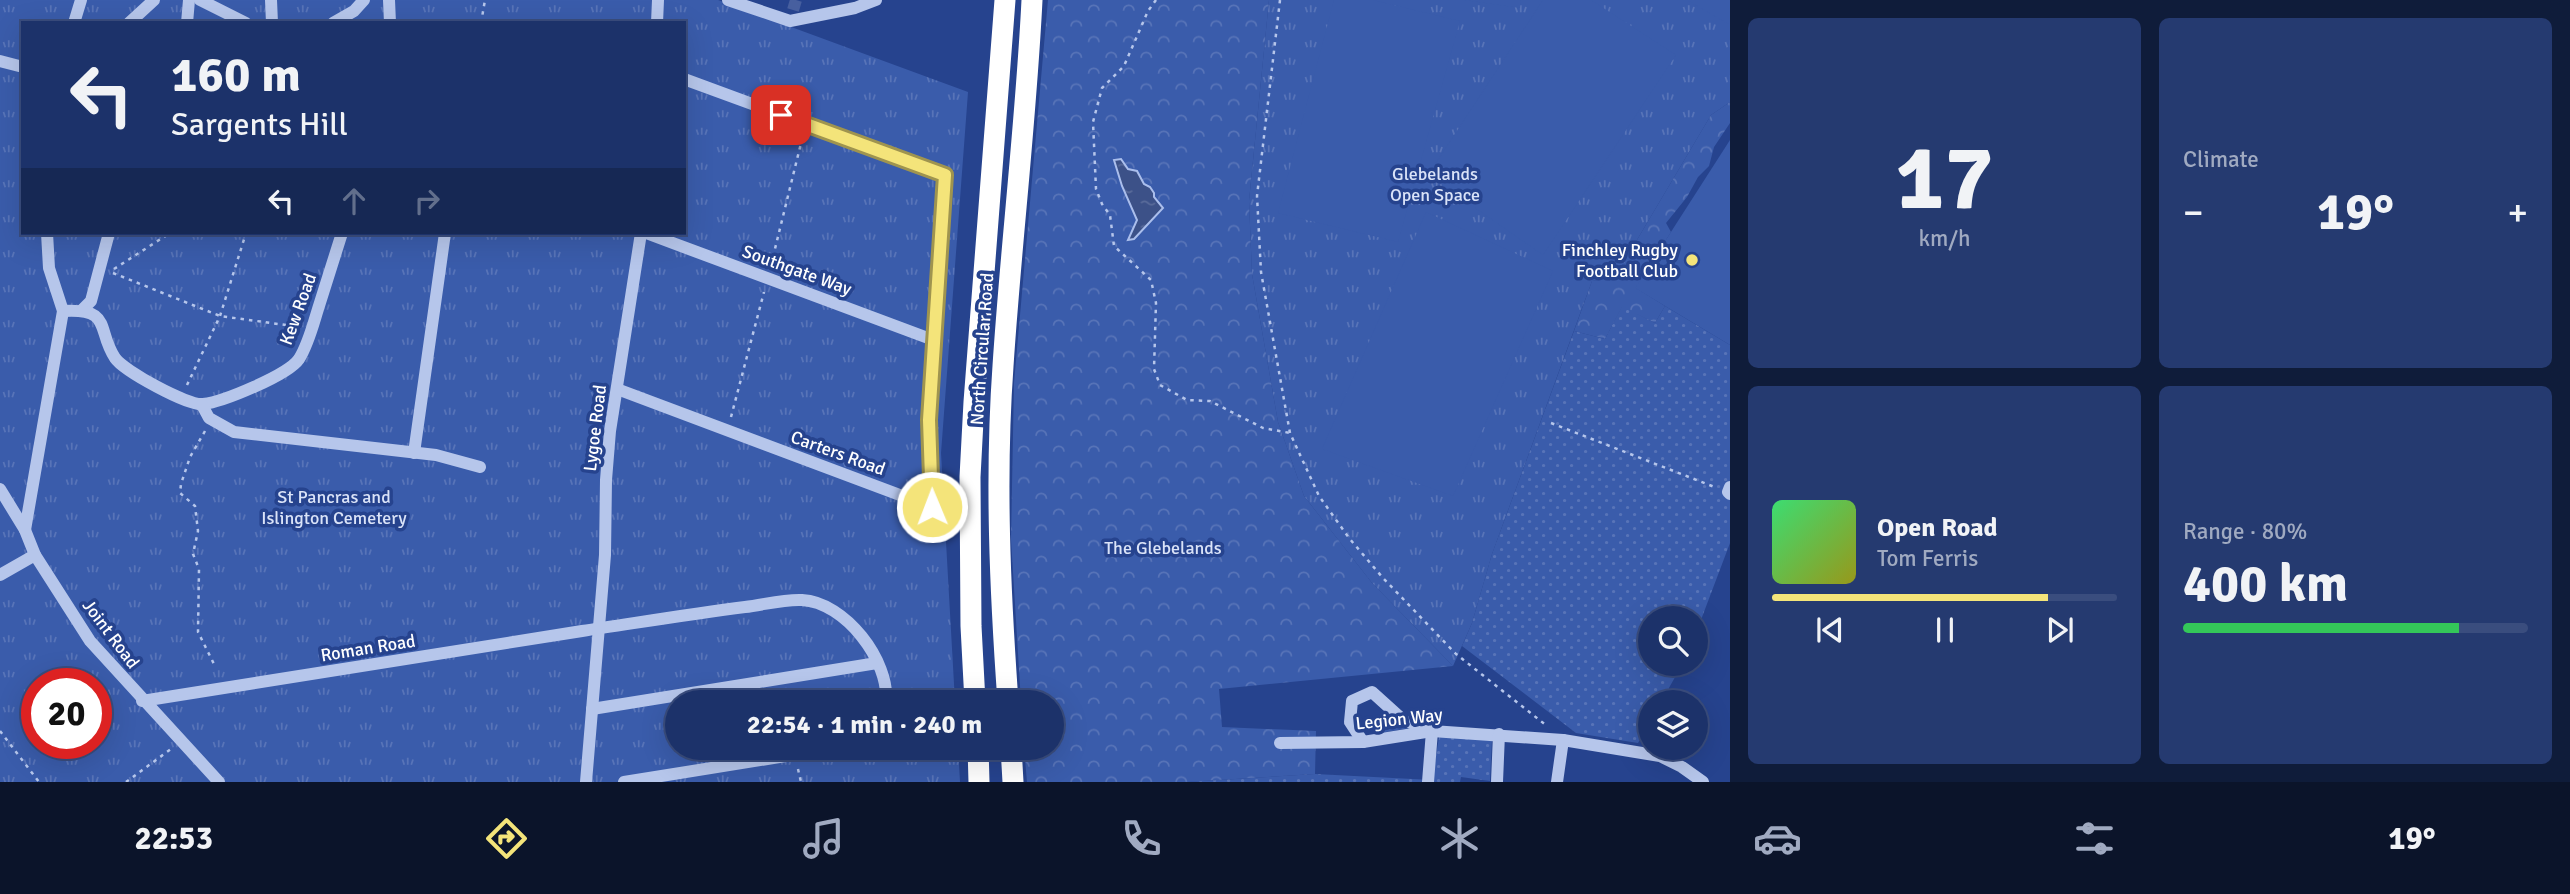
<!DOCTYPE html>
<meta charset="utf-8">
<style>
:root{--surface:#1c326a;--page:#253a70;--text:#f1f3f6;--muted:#a0aac1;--line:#3a4d7e;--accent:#f4e47a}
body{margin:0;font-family:Signika,sans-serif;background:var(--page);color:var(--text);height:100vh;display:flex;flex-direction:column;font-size:26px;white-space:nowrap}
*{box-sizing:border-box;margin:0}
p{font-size:23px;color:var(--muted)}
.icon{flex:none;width:38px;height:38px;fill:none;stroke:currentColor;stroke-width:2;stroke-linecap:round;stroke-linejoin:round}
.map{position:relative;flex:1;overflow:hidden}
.side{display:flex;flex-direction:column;gap:18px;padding:18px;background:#0f1c3a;width:840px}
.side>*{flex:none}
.top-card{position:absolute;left:21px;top:21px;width:665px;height:214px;border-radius:0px;box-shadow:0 7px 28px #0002,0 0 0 2px var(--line);background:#1c326a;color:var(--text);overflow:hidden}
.buttons{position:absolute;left:1638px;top:606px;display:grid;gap:14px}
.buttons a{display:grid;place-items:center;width:70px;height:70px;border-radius:50%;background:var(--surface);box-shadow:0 7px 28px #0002,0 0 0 2px var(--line);font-size:35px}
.speed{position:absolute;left:21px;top:668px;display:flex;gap:14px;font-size:35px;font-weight:700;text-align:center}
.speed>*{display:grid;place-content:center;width:91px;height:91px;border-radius:50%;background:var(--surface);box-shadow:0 7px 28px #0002,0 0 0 2px var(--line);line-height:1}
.speed .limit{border:10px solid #d22;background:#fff;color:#111}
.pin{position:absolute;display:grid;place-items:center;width:60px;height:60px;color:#fff;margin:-30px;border-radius:14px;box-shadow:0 4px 10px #0006}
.me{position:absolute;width:77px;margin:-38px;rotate:359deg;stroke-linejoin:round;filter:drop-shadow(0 0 5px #0008)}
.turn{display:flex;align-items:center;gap:24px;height:147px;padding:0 35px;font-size:32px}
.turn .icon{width:91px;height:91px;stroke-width:2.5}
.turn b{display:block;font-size:49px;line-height:60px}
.lanes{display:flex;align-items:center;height:66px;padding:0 35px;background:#0003;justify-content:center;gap:35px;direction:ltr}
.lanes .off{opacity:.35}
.big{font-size:52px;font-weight:700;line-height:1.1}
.side .widget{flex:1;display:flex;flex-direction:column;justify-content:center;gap:10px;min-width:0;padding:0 24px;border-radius:10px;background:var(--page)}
.side .dial{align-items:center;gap:0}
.dial b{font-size:91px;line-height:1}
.song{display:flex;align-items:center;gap:21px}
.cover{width:84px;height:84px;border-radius:10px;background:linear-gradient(135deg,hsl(140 70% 55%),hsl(60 70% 35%))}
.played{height:7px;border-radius:4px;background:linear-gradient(90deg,var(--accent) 80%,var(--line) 80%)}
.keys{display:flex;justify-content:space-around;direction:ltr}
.heat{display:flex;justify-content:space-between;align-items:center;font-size:38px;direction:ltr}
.charge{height:10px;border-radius:5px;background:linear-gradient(90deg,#34c759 80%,var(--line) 0)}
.side .tiles{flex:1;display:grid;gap:18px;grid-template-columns:repeat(2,1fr)}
.trip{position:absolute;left:665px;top:690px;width:399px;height:70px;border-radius:35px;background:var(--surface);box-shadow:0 7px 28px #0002,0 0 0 2px var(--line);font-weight:700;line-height:70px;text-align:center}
.tab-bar{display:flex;height:112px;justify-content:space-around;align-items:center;background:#0b142a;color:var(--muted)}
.tab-bar .icon{width:49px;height:49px}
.tab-bar .selected{color:var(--accent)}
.tab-bar b{font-size:32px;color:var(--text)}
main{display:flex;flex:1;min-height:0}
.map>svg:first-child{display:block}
</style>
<main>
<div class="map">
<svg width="1730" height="782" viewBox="0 0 1730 782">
<defs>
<pattern id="grass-tufts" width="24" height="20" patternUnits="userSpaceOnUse" patternTransform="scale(1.75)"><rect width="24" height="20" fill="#3a5cab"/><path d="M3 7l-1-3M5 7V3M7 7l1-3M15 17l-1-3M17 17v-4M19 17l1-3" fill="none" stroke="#5874b8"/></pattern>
<pattern id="forest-crowns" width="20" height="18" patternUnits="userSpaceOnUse" patternTransform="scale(1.75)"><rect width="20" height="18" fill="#3a5cab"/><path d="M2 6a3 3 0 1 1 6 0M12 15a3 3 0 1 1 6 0" fill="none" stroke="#5874b8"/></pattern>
<pattern id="garden-dots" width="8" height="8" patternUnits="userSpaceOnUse" patternTransform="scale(1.75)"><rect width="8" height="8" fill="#3a5cab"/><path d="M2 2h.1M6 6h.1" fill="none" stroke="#5874b8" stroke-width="1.8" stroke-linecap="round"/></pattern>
<pattern id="water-ripples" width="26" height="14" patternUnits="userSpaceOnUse" patternTransform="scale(1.75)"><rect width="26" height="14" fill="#3c5188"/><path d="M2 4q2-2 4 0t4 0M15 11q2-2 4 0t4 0" fill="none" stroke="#596b9a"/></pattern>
</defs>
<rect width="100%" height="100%" fill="#26438e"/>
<g fill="url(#grass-tufts)" fill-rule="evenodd">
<path d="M 0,0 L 718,0 L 968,92 L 941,453 L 955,702 L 677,702 L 677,747 L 958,747 L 960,782 L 0,782 ZM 23,23 L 684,23 L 684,233 L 23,233 ZM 37,684 L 96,684 L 96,744 L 37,744 Z"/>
<path d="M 1269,0 L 1730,0 L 1730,102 L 1711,115 L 1615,277 L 1592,281 L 1492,554 L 1472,623 L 1453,666 L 1372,583 L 1304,496 L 1278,422 L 1252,274 L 1249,201 Z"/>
</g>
<g fill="url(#forest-crowns)">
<path d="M 1048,0 L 1269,0 L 1249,201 L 1252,274 L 1278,422 L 1304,496 L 1372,583 L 1453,666 L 1219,689 L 1222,727 L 1316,731 L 1315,774 L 1186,782 L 1027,782 L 1024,747 L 1052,747 L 1052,702 L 1021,702 L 1011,539 L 1014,383 Z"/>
<path d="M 1730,102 L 1730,123 L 1714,147 L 1709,166 L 1698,177 L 1687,197 L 1666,223 L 1671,232 L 1636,288 L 1665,306 L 1655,323 L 1622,307 L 1605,339 L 1574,331 L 1592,281 L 1615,277 L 1711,115 Z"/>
<path d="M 1384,715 L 1409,728 L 1380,733 L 1372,729 L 1376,718 Z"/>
</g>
<g fill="url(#garden-dots)">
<path d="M 1622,306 L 1655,323 L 1665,306 L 1730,345 L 1730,543 L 1696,633 L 1696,618 L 1650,618 L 1650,663 L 1683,663 L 1661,702 L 1650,702 L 1650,722 L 1638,743 L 1576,733 L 1462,646 L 1472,623 L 1492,554 L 1574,331 L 1605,339 Z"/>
<path d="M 1439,737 L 1492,739 L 1490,781 L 1461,777 L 1460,782 L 1186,782 L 1315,774 L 1432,780 Z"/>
</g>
<g fill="#3a5cab">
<path d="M 1334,0 L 1373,0 L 1460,21 L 1398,242 L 1278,213 Z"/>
<path d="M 1464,0 L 1521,0 L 1520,8 Z"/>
<path d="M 1543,0 L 1591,0 L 1676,55 L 1543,255 L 1428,175 Z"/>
<path d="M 1687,0 L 1730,0 L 1730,25 Z"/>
<path d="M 1730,140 L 1730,345 L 1635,288 Z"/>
<path d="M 1426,212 L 1553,271 L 1453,496 L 1322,449 Z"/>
</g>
<path fill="url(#water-ripples)" stroke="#aabeec" stroke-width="2" d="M 1121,159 L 1128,169 L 1137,171 L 1144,184 L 1150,187 L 1154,193 L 1154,197 L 1163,208 L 1134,239 L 1128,240 L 1137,220 L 1122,186 L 1114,160 Z"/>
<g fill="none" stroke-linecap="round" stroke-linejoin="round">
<path stroke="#475f9f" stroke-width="12" stroke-dasharray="12 6" stroke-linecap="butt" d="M 793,10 L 796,0"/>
<g stroke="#b6c6eb" stroke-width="2.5" stroke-dasharray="3.5 5" stroke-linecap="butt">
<path d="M 1156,0 L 1148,11 L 1124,66 L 1102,88 L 1093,122 L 1096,189 L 1102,204 L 1110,215 L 1114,246 L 1151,280 L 1156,303 L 1154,369 L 1160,385 L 1187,400 L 1210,401 L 1263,428 L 1290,433"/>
<path d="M 1280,0 L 1257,196 L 1261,272 L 1290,433 L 1319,496 L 1349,538 L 1383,578 L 1456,654 L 1547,726"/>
<path d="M 481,23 L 485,0"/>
<path d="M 771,265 L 803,135"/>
<path d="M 114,269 L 170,233"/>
<path d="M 113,273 L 220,316 L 300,327"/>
<path d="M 187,385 L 220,316 L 246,233"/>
<path d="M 731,417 L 764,292"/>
<path d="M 1551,423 L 1717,488"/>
<path d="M 205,431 L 190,457 L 181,484 L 180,493 L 195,506 L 198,531 L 193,554 L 199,569 L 198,632 L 214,664"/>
<path d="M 0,731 L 39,782"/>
<path d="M 798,769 L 801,782"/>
<path d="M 126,782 L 171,749"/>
</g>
<g stroke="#b6c6eb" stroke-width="12">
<path d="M 200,0 L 246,23"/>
<path d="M 271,0 L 272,23"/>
<path d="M 389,0 L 390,23"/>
<path d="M 728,0 L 790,21 L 855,8 L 876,0"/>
<path d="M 74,23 L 81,0"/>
<path d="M 129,23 L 154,0"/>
<path d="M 187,23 L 189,0"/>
<path d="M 333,23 L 354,11 L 364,0"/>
<path d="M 657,23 L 658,0"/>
<path d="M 0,61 L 23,67"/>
<path d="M 646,233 L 936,341"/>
<path d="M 82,310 L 91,301 L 109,233"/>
<path d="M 63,311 C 113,308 96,329 115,358 C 124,371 188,406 203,404 C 223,402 288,375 299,359 C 308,345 313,325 318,309 C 326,283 334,258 342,233"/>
<path d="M 617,389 L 932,507 L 929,420 L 945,175 L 684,79"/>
<path d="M 202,405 L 209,418 L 234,432 L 436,455 L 480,467"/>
<path d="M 414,453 L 445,233"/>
<path d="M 1730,487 L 1728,492 L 1730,494"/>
<path d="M 0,489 L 25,530 L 35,555 L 90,641 L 219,782"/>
<path d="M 25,530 L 63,311 L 49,268 L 47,233"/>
<path d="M 0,575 L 35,555"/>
<path d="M 142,701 C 289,678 436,655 582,631 C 636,623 690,614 745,607 C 763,605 784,599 802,600 C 845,602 890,661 886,702"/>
<path d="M 592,709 L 877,663"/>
<path d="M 1363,742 L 1350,722 L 1352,701 L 1372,692 L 1403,720 L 1432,731"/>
<path d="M 1280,743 L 1363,742 L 1432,731 L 1563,740 L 1660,756 L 1682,767 L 1703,782"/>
<path d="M 586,782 L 605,555 L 606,480 L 610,431 L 641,233"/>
<path d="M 624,782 L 842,747"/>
<path d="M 1428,782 L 1432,731"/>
<path d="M 1497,782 L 1499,734"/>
<path d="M 1557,782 L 1563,740"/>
</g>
<g stroke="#fff" stroke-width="21">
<path d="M 975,702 L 971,626 L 970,477 L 974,402 L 1005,0"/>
<path d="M 1008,702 C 1000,590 995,478 1003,366 C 1011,244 1026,122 1032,0"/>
<path d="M 978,747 L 979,782"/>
<path d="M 1011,747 L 1013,782"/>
</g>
</g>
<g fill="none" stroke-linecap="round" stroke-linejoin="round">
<defs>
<path id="route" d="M 781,115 L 945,175 L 929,420 L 932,507"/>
</defs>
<use href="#route" stroke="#9f944f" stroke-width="18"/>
<use href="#route" stroke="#f4e47a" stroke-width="12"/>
</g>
<circle fill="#f4e47a" stroke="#26438e" stroke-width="2.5" cx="1692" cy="260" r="7"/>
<g text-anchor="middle" stroke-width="7" stroke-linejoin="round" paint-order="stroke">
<g font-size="18" fill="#dae3f8" stroke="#26438e">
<text x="1435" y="180">Glebelands<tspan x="1435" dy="21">Open Space</tspan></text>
<text x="334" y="503">St Pancras and<tspan x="334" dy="21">Islington Cemetery</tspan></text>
<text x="1163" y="554">The Glebelands</text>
</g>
<g font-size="18" fill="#fff" stroke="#26438e" text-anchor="end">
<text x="1678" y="256">Finchley Rugby<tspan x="1678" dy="21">Football Club</tspan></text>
</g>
<g font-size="18" fill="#fff" stroke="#26438e">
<text transform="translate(797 270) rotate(20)" y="6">Southgate Way</text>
<text transform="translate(298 309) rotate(-70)" y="6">Kew Road</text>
<text transform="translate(982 349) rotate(-86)" y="6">North Circular Road</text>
<text transform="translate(595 428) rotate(-83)" y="6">Lygoe Road</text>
<text transform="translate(838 453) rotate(20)" y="6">Carters Road</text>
<text transform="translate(111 634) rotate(53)" y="6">Joint Road</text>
<text transform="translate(368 648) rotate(-9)" y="6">Roman Road</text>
<text transform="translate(1399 719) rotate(-6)" y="6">Legion Way</text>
</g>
</g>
</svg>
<div class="buttons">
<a><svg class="icon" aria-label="search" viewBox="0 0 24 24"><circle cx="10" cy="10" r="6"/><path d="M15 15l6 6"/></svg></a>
<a><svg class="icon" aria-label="layers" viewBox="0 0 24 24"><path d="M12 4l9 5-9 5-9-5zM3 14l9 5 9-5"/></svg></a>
</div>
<div class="speed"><div class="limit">20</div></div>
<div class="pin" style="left:781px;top:115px;background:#d93025"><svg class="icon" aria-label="arrive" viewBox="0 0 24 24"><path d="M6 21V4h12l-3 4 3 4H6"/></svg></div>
<svg class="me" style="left:932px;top:507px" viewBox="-20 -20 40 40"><circle r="17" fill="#f4e47a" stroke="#fff" stroke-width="3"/><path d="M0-11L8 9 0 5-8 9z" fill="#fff"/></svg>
<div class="trip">22:54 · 1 min · 240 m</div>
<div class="top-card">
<div class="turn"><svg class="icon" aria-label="left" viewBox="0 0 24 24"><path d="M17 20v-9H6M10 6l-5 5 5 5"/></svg><div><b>160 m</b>Sargents Hill</div></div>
<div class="lanes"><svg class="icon" aria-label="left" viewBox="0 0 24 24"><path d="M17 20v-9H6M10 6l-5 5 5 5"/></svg><svg class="icon off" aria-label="ahead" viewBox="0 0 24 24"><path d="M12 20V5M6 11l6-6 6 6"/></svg><svg class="icon off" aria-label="right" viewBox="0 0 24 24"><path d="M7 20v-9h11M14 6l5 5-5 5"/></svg></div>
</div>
</div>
<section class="side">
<div class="tiles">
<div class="widget dial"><b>17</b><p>km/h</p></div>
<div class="widget"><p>Climate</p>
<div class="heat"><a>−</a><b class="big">19°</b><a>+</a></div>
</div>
<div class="widget">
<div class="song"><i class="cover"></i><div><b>Open Road</b><p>Tom Ferris</p></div></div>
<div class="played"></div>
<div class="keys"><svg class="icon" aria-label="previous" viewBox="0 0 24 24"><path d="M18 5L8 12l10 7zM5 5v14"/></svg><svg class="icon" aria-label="pause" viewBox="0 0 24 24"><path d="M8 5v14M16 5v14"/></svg><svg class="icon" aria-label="next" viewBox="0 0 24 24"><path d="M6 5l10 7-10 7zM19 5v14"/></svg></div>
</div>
<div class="widget"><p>Range · 80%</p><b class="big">400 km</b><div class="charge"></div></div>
</div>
</section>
</main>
<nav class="tab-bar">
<b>22:53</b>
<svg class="icon selected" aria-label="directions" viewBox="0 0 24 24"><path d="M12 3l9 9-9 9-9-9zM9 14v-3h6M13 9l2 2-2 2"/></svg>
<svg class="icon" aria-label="music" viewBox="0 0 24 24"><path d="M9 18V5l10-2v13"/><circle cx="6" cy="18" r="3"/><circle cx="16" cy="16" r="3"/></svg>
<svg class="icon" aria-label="phone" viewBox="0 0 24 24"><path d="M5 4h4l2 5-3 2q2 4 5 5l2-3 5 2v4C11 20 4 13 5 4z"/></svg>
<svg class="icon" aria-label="climate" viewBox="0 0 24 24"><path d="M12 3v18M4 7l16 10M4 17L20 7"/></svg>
<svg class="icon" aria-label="car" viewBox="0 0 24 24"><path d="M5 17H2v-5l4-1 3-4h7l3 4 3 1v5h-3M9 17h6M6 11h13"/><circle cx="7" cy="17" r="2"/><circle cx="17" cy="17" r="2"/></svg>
<svg class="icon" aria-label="filters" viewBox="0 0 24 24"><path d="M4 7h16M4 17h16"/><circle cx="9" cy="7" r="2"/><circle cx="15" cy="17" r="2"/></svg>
<b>19°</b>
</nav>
